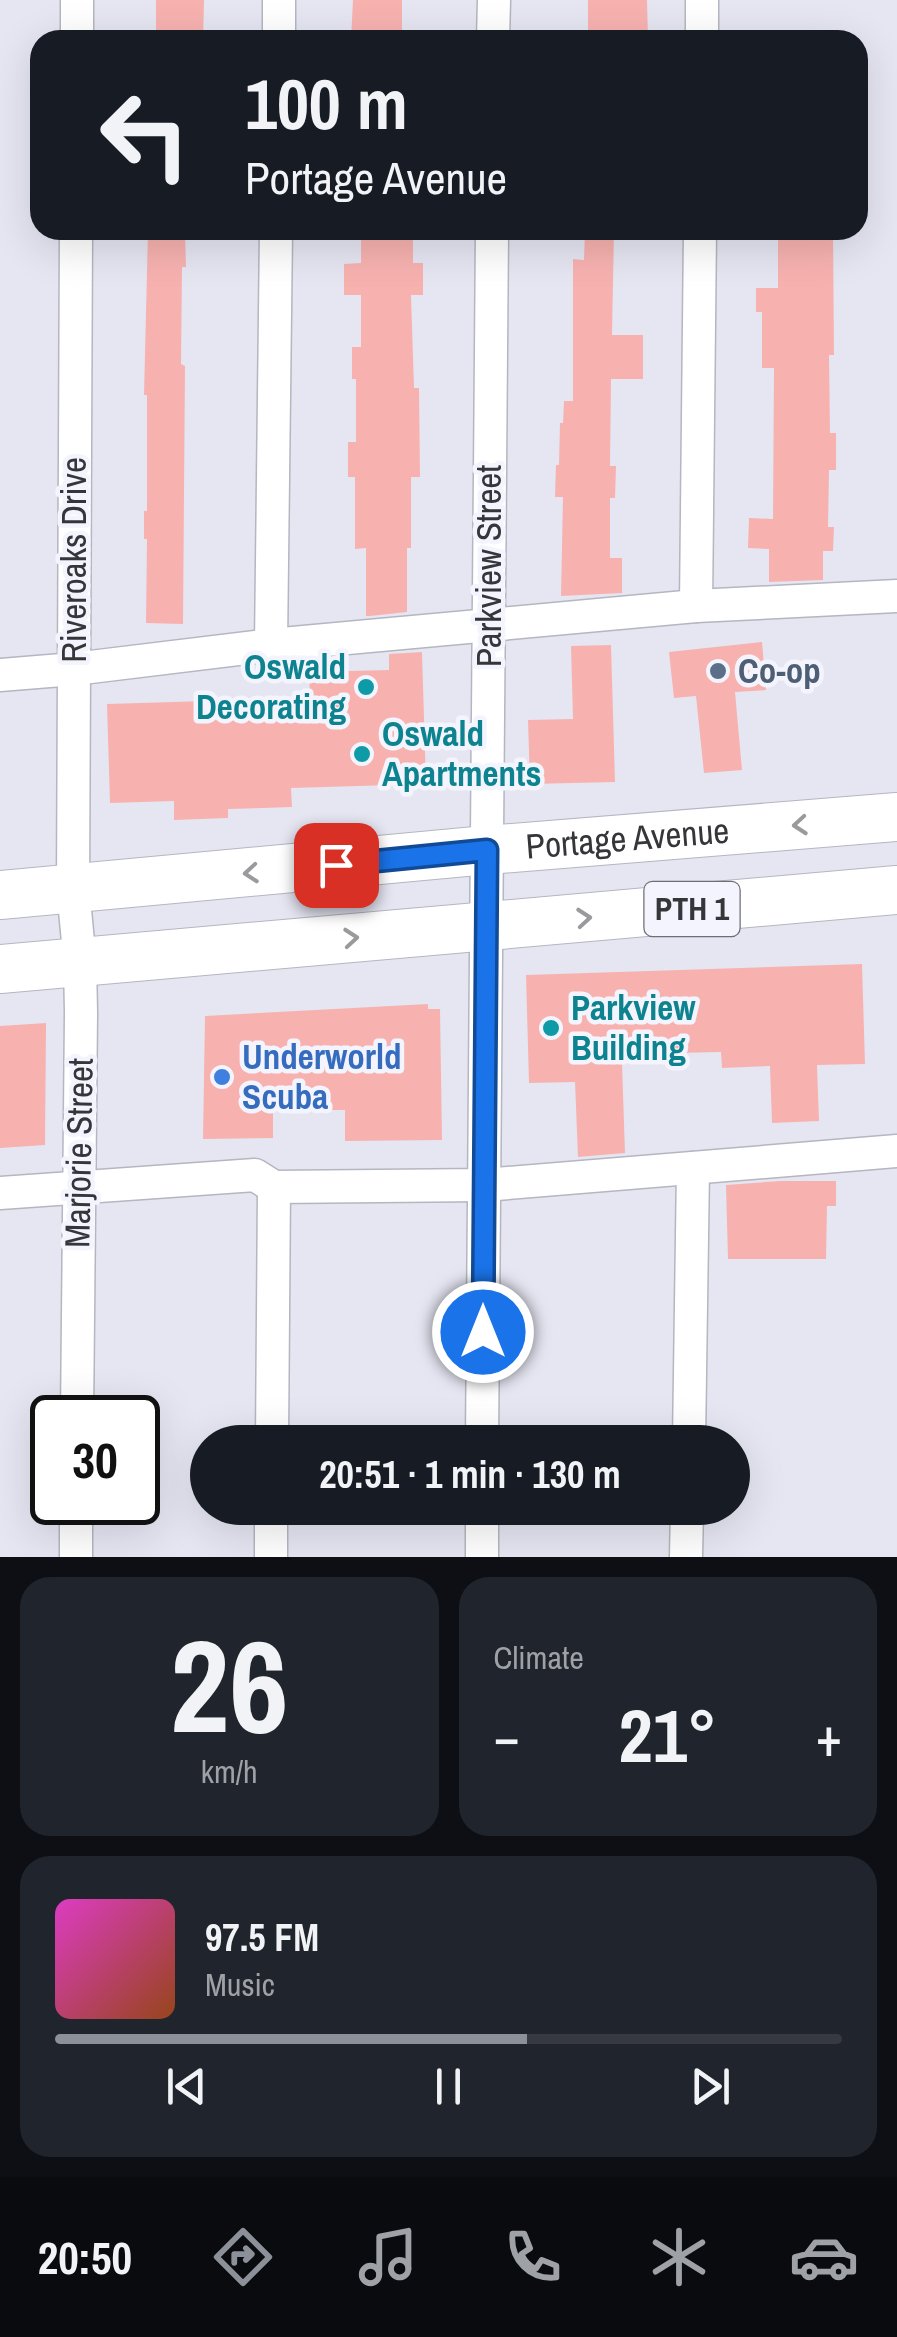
<!DOCTYPE html>
<meta charset="utf-8">
<style>
:root{--surface:#171b24;--page:#20242c;--text:#f1f3f6;--muted:#9ea1a6;--line:#363941;--accent:#8c9099}
body{margin:0;font-family:"Archivo Narrow",sans-serif;background:var(--page);color:var(--text);height:100vh;display:flex;flex-direction:column;font-size:38px;white-space:nowrap}
*{box-sizing:border-box;margin:0}
p{font-size:32px;color:var(--muted)}
.icon{flex:none;width:55px;height:55px;fill:none;stroke:currentColor;stroke-width:2;stroke-linecap:round;stroke-linejoin:round}
.map{position:relative;height:1557px;overflow:hidden}
.drawer{display:flex;flex-direction:column;gap:20px;padding:20px;background:#0d0f14;flex:1}
.drawer>*{flex:none}
.guide{position:absolute;left:30px;top:30px;width:838px;height:210px;border-radius:30px;box-shadow:0 10px 40px #0002;background:#171b24;color:var(--text);overflow:hidden}
.speed{position:absolute;left:30px;top:1395px;display:flex;gap:20px;font-size:50px;font-weight:700;text-align:center}
.speed>*{display:grid;place-content:center;width:130px;height:130px;border-radius:50%;background:var(--surface);box-shadow:0 10px 40px #0002;line-height:1}
.speed .limit{border:5px solid #111;border-radius:15px;background:#fff;color:#111}
.pin{position:absolute;display:grid;place-items:center;width:85px;height:85px;color:#fff;margin:-42px;border-radius:20px;box-shadow:0 5px 15px #0006}
.me{position:absolute;width:110px;margin:-55px;rotate:0deg;stroke-linejoin:round;filter:drop-shadow(0 0 8px #0008)}
.turn{display:flex;align-items:center;gap:35px;height:210px;padding:0 50px;font-size:45px}
.turn .icon{width:130px;height:130px;stroke-width:2.5}
.turn b{display:block;font-size:70px;line-height:85px}
.big{font-size:75px;font-weight:800;line-height:1.1}
.drawer .widget{flex:1;display:flex;flex-direction:column;justify-content:center;gap:15px;min-width:0;padding:0 35px;border-radius:30px;background:var(--page)}
.drawer .dial{align-items:center;gap:0}
.dial b{font-size:130px;line-height:1}
.song{display:flex;align-items:center;gap:30px}
.cover{width:120px;height:120px;border-radius:15px;background:linear-gradient(135deg,hsl(310 70% 55%),hsl(20 70% 35%))}
.played{height:10px;border-radius:5px;background:linear-gradient(90deg,var(--accent) 60%,var(--line) 60%)}
.keys{display:flex;justify-content:space-around;direction:ltr}
.heat{display:flex;justify-content:space-between;align-items:center;font-size:55px;direction:ltr}
.drawer .tiles{flex:1;display:grid;gap:20px;grid-template-columns:1fr 1fr}
.widget:last-child{grid-column:span 2}
.trip{position:absolute;left:190px;top:1425px;width:560px;height:100px;border-radius:50px;background:var(--surface);box-shadow:0 10px 40px #0002;font-weight:800;line-height:100px;text-align:center}
.tabs{display:flex;height:160px;justify-content:space-around;align-items:center;background:#090b0e;color:var(--muted)}
.tabs .icon{width:70px;height:70px}
.tabs .selected{color:var(--accent)}
.tabs b{font-size:45px;color:var(--text)}
.map>svg:first-child{display:block}
</style>
<div class="map">
<svg width="897" height="1557" viewBox="0 0 897 1557">
<rect width="100%" height="100%" fill="#e5e6f2"/>
<g fill="#f7b2b0">
<path d="M 156,0 L 204,0 L 203,40 L 156,40 Z"/>
<path d="M 353,0 L 402,0 L 402,40 L 351,40 Z"/>
<path d="M 588,0 L 647,0 L 648,40 L 588,40 Z"/>
<path d="M 361,230 L 413,230 L 413,263 L 423,263 L 423,295 L 411,295 L 414,388 L 419,388 L 420,477 L 411,477 L 411,548 L 407,548 L 407,612 L 370,616 L 366,616 L 366,548 L 355,549 L 355,477 L 348,477 L 348,442 L 356,442 L 356,379 L 352,379 L 352,347 L 361,347 L 361,295 L 344,295 L 344,264 L 361,263 Z"/>
<path d="M 585,230 L 614,230 L 612,335 L 643,335 L 643,379 L 611,379 L 610,466 L 616,466 L 615,498 L 610,498 L 610,558 L 622,558 L 622,593 L 561,596 L 563,497 L 555,497 L 556,465 L 559,465 L 560,423 L 563,423 L 564,401 L 573,401 L 573,259 L 584,260 Z"/>
<path d="M 778,230 L 833,230 L 834,355 L 829,355 L 830,433 L 836,433 L 836,470 L 829,470 L 828,527 L 834,527 L 833,551 L 823,551 L 823,580 L 769,582 L 769,549 L 748,548 L 749,518 L 773,519 L 774,368 L 762,368 L 762,312 L 756,312 L 756,288 L 778,288 Z"/>
<path d="M 148,231 L 185,231 L 186,267 L 182,267 L 181,364 L 185,366 L 183,624 L 146,623 L 147,539 L 144,539 L 144,511 L 147,511 L 147,395 L 144,395 Z"/>
<path d="M 762,642 L 766,690 L 735,692 L 742,770 L 704,773 L 696,696 L 674,698 L 669,652 Z"/>
<path d="M 611,645 L 615,782 L 530,784 L 528,720 L 573,719 L 571,646 Z"/>
<path d="M 422,652 L 426,784 L 291,788 L 292,807 L 228,809 L 228,818 L 174,820 L 174,801 L 110,803 L 107,704 L 310,698 L 309,672 L 389,670 L 389,654 Z"/>
<path d="M 862,964 L 865,1064 L 817,1065 L 819,1121 L 772,1123 L 770,1066 L 722,1068 L 721,1052 L 674,1053 L 674,1062 L 622,1063 L 625,1153 L 578,1157 L 575,1082 L 529,1083 L 526,975 Z"/>
<path d="M 428,1004 L 428,1009 L 440,1009 L 442,1140 L 345,1141 L 345,1110 L 273,1110 L 273,1138 L 203,1139 L 205,1016 Z"/>
<path d="M 46,1023 L 45,1145 L 0,1148 L 0,1026 Z"/>
<path d="M 780,1181 L 836,1181 L 836,1206 L 827,1206 L 826,1259 L 728,1259 L 726,1185 Z"/>
</g>
<g fill="none" stroke-linecap="round" stroke-linejoin="round">
<defs>
<g id="minor">
<path d="M 77,40 L 77,0"/>
<path d="M 279,40 L 279,0"/>
<path d="M 493,40 L 494,0"/>
<path d="M 702,40 L 702,0"/>
<path d="M 76,230 L 73,890 L 80,962 L 81,1013 L 77,1418"/>
<path d="M 696,606 L 700,230"/>
<path d="M 271,645 L 276,230"/>
<path d="M 0,675 L 74,669 L 271,645 L 696,606 L 897,596"/>
<path d="M 0,1193 L 255,1175 L 274,1187 L 484,1185 L 897,1151"/>
<path d="M 272,1442 L 274,1187"/>
<path d="M 482,1442 L 492,230"/>
<path d="M 689,1442 L 693,1168"/>
<path d="M 76,1557 L 76,1502"/>
<path d="M 271,1557 L 271,1508"/>
<path d="M 482,1557 L 482,1508"/>
<path d="M 686,1557 L 687,1508"/>
</g>
<g id="highway">
<path id="s1" d="M 0,895 L 487,850 L 897,817"/>
<path d="M 0,969 L 897,890"/>
</g>
</defs>
<use href="#minor" stroke="#b4b6c0" stroke-width="35"/>
<use href="#highway" stroke="#b4b6c0" stroke-width="50"/>
<use href="#minor" stroke="#fff" stroke-width="32"/>
<use href="#highway" stroke="#fff" stroke-width="48"/>
</g>
<defs><path id="oneway-chevron" d="M-2-3.5L2.5 0L-2 3.5" fill="none" stroke-width="1.6" stroke-linecap="round" stroke-linejoin="round" transform="scale(2.5)"/></defs>
<g stroke="#9a9a9c">
<use href="#oneway-chevron" transform="translate(800 825) rotate(175)"/>
<use href="#oneway-chevron" transform="translate(251 873) rotate(175)"/>
<use href="#oneway-chevron" transform="translate(584 918) rotate(-5)"/>
<use href="#oneway-chevron" transform="translate(351 938) rotate(-5)"/>
</g>
<g fill="none" stroke-linecap="round" stroke-linejoin="round">
<defs>
<path id="route" d="M 336,865 L 487,850 L 483,1332"/>
</defs>
<use href="#route" stroke="#114b97" stroke-width="25"/>
<use href="#route" stroke="#1a73e8" stroke-width="18"/>
</g>
<circle fill="#5c6f8a" stroke="#f3f4fd" stroke-width="4" cx="718" cy="671" r="10"/>
<g fill="#0f9aa8" stroke="#f3f4fd" stroke-width="4">
<circle cx="366" cy="687" r="10"/>
<circle cx="362" cy="754" r="10"/>
<circle cx="551" cy="1028" r="10"/>
</g>
<circle fill="#3f7fe0" stroke="#f3f4fd" stroke-width="4" cx="222" cy="1077" r="10"/>
<g text-anchor="middle" stroke-width="9" stroke-linejoin="round" paint-order="stroke">
<rect fill="#f3f4fd" stroke="#6e6e74" stroke-width="2.5" x="644.5" y="882" width="95" height="54" rx="8"/>
<g font-size="32" font-weight="bold" fill="#35353a">
<text x="692" y="920">PTH 1</text>
</g>
<g font-size="35" fill="#35353a" stroke="#f3f4fd">
<text transform="translate(74 560) rotate(-90)" y="12">Riveroaks Drive</text>
<text transform="translate(489 566) rotate(-90)" y="12">Parkview Street</text>
<text dy="12" stroke="none"><textPath href="#s1" startOffset="630">Portage Avenue</textPath></text>
<text transform="translate(79 1153) rotate(-89)" y="12">Marjorie Street</text>
</g>
<g font-size="35" font-weight="bold" fill="#0d838f" stroke="#f3f4fd" text-anchor="start">
<text x="346" y="679" text-anchor="end">Oswald<tspan x="346" dy="40">Decorating</tspan></text>
<text x="382" y="746">Oswald<tspan x="382" dy="40">Apartments</tspan></text>
<text x="571" y="1020">Parkview<tspan x="571" dy="40">Building</tspan></text>
</g>
<g font-size="35" font-weight="bold" fill="#4e5e75" stroke="#f3f4fd" text-anchor="start">
<text x="738" y="683">Co-op</text>
</g>
<g font-size="35" font-weight="bold" fill="#366cbe" stroke="#f3f4fd" text-anchor="start">
<text x="242" y="1069">Underworld<tspan x="242" dy="40">Scuba</tspan></text>
</g>
</g>
</svg>
<div class="speed"><div class="limit">30</div></div>
<div class="pin" style="left:336px;top:865px;background:#d93025"><svg class="icon" aria-label="arrive" viewBox="0 0 24 24"><path d="M6 21V4h12l-3 4 3 4H6"/></svg></div>
<svg class="me" style="left:483px;top:1332px" viewBox="-20 -20 40 40"><circle r="17" fill="#1a73e8" stroke="#fff" stroke-width="3"/><path d="M0-11L8 9 0 5-8 9z" fill="#fff"/></svg>
<div class="trip">20:51 · 1 min · 130 m</div>
<div class="guide">
<div class="turn"><svg class="icon" aria-label="left" viewBox="0 0 24 24"><path d="M17 20v-9H6M10 6l-5 5 5 5"/></svg><div><b>100 m</b>Portage Avenue</div></div>
</div>
</div>
<section class="drawer">
<div class="tiles">
<div class="widget dial"><b>26</b><p>km/h</p></div>
<div class="widget"><p>Climate</p>
<div class="heat"><a>−</a><b class="big">21°</b><a>+</a></div>
</div>
<div class="widget">
<div class="song"><i class="cover"></i><div><b>97.5 FM</b><p>Music</p></div></div>
<div class="played"></div>
<div class="keys"><svg class="icon" aria-label="previous" viewBox="0 0 24 24"><path d="M18 5L8 12l10 7zM5 5v14"/></svg><svg class="icon" aria-label="pause" viewBox="0 0 24 24"><path d="M8 5v14M16 5v14"/></svg><svg class="icon" aria-label="next" viewBox="0 0 24 24"><path d="M6 5l10 7-10 7zM19 5v14"/></svg></div>
</div>
</div>
</section>
<nav class="tabs">
<b>20:50</b>
<svg class="icon selected" aria-label="directions" viewBox="0 0 24 24"><path d="M12 3l9 9-9 9-9-9zM9 14v-3h6M13 9l2 2-2 2"/></svg>
<svg class="icon" aria-label="music" viewBox="0 0 24 24"><path d="M9 18V5l10-2v13"/><circle cx="6" cy="18" r="3"/><circle cx="16" cy="16" r="3"/></svg>
<svg class="icon" aria-label="phone" viewBox="0 0 24 24"><path d="M5 4h4l2 5-3 2q2 4 5 5l2-3 5 2v4C11 20 4 13 5 4z"/></svg>
<svg class="icon" aria-label="climate" viewBox="0 0 24 24"><path d="M12 3v18M4 7l16 10M4 17L20 7"/></svg>
<svg class="icon" aria-label="car" viewBox="0 0 24 24"><path d="M5 17H2v-5l4-1 3-4h7l3 4 3 1v5h-3M9 17h6M6 11h13"/><circle cx="7" cy="17" r="2"/><circle cx="17" cy="17" r="2"/></svg>
</nav>
